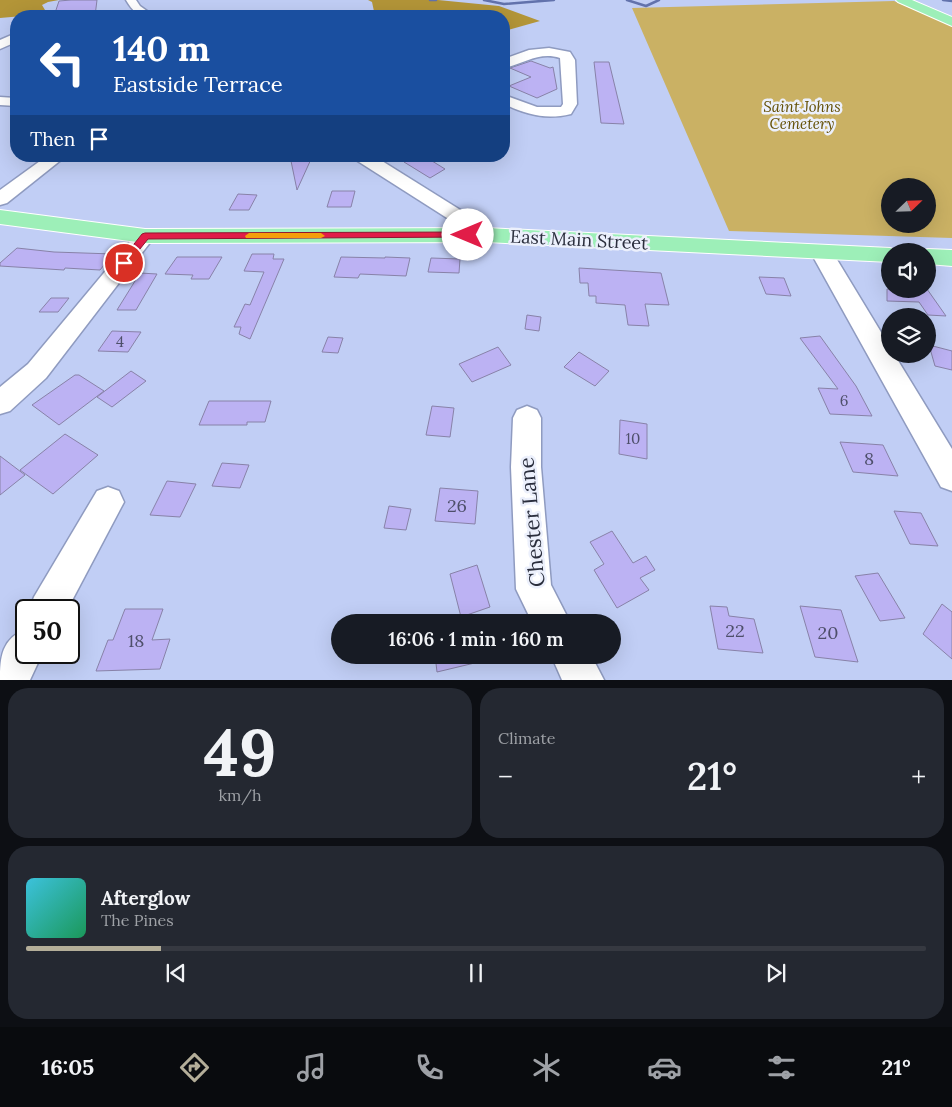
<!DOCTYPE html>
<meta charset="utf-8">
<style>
:root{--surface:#171b24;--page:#242831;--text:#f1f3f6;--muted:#9ea1a6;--line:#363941;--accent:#b4ae99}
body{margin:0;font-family:Lora,serif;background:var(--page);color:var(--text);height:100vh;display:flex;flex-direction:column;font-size:19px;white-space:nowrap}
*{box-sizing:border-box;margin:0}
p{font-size:16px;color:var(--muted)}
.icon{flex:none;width:28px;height:28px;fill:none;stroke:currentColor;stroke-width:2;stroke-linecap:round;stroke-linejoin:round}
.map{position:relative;height:680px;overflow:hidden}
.side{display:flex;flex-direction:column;gap:8px;padding:8px;background:#0d0f14;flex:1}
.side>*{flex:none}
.guide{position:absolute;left:10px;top:10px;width:500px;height:152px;border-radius:20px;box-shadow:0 5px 20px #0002;background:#1a4fa0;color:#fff;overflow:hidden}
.needle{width:32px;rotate:67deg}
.tools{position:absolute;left:881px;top:178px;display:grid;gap:10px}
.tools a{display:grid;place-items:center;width:55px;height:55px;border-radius:50%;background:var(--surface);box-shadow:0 5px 20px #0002;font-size:25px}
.speed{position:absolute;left:15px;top:599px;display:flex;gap:10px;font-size:25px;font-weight:700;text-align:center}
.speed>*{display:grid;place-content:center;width:65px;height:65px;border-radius:50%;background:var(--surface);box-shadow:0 5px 20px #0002;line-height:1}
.speed .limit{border:2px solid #111;border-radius:8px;background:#fff;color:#111}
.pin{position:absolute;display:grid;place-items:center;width:42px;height:42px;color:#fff;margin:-21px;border:2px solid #fff;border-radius:50%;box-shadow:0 1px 5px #0007}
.me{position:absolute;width:55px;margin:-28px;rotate:270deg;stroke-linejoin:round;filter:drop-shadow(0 0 4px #0008)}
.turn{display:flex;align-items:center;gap:18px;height:105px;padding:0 20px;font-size:22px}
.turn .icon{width:65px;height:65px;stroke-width:2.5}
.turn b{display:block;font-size:35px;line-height:42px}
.then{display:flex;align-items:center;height:48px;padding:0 20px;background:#0003;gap:10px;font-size:19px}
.big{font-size:38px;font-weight:600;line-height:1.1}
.side .tile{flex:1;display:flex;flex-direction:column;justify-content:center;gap:8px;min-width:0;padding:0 18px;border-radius:20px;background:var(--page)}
.side .dial{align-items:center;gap:0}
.dial b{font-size:65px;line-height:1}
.song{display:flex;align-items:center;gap:15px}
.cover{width:60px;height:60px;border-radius:8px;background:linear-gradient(135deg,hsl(190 70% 55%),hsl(150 70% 35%))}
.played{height:5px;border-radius:2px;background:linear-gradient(90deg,var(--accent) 15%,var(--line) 15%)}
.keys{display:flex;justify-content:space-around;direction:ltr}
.heat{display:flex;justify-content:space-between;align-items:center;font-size:28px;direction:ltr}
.side .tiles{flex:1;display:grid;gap:8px;grid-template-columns:1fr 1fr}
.tile:last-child{grid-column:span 2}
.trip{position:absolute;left:331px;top:614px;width:290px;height:50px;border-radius:25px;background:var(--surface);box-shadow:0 5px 20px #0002;font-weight:600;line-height:50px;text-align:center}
.tabs{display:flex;height:80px;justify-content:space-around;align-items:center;background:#090b0e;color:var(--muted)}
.tabs .icon{width:35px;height:35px}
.tabs .selected{color:var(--accent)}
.tabs b{font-size:22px;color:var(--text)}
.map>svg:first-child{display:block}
</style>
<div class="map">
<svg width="952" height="680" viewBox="0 0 952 680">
<rect width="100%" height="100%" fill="#c1cef5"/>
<path fill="#cab164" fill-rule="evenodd" d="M 894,1 L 952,26 L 952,238 L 729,231 L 632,8 ZM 890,186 L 928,186 L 928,224 L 890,224 Z"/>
<g fill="#b39538">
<path d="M 0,0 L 59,0 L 48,2 L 42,5 L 45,10 L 54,13 L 54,16 L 63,16 L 34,15 L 0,18 Z"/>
<path d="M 368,0 L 438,0 L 499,6 L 540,21 L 504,31 L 504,16 L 375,16 L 372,2 Z"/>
</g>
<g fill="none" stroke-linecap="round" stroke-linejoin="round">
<g stroke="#6272ac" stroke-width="2.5">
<path d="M 430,0 L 436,0"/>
<path d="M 484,0 L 504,4 L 554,0"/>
<path d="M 627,0 L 646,6 L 659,0"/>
<path d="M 943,0 L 952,1"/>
</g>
</g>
<g fill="#bcb2f3" stroke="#8882a8">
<path d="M 71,0 L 97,0 L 95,16 L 54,16 L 59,1 Z"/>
<path d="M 531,61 L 550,68 L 553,67 L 557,89 L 537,98 L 509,86 L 531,77 L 510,68 Z"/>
<path d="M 594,62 L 609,62 L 624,124 L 601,123 Z"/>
<path d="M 418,156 L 424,156 L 445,169 L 430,178 L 404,162 Z"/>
<path d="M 312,157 L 297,190 L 291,161 Z"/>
<path d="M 332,191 L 355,191 L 351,207 L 327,207 Z"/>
<path d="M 238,194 L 257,195 L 249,210 L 229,210 Z"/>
<path d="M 17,248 L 54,252 L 113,254 L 100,270 L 65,268 L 64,270 L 0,266 L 0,263 Z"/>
<path d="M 252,254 L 274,254 L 273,259 L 284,259 L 250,339 L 239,334 L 241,327 L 234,327 L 245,304 L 250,305 L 264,272 L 244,271 Z"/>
<path d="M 177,257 L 222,257 L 209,279 L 191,279 L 193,275 L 165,274 Z"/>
<path d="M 341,257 L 385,258 L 385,257 L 410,258 L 406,276 L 360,274 L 358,278 L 334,277 Z"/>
<path d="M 431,258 L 460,259 L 459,273 L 428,272 Z"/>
<path d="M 579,268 L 661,273 L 669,305 L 645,304 L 649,326 L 628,325 L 625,305 L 596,303 L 596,296 L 589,296 L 588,283 L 580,283 Z"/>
<path d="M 140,273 L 157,274 L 136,310 L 117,310 Z"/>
<path d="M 759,277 L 784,278 L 791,296 L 766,294 Z"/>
<path d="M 887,289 L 927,289 L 946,316 L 928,315 L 919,302 L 887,301 Z"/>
<path d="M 51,298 L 69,298 L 58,312 L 39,312 Z"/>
<path d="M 527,315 L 541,317 L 539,331 L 525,329 Z"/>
<path d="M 112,331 L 141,332 L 128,352 L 98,351 Z"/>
<path d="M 820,336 L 856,386 L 872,416 L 830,414 L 818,388 L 838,389 L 800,338 Z"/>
<path d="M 328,337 L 343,338 L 338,353 L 322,352 Z"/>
<path d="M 929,345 L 952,351 L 952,370 L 935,366 Z"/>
<path d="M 498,347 L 511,365 L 472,382 L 459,364 Z"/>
<path d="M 579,352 L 609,371 L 595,386 L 564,367 Z"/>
<path d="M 131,371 L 146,381 L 112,407 L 97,397 Z"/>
<path d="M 75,375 L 79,375 L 104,391 L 59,425 L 32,405 Z"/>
<path d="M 209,401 L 271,401 L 265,422 L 247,422 L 247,425 L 199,425 Z"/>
<path d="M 432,406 L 454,408 L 450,437 L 426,435 Z"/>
<path d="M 620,420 L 647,424 L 647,459 L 619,454 Z"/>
<path d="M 65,434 L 98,455 L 53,494 L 20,470 Z"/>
<path d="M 840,442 L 883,445 L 898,476 L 853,472 Z"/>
<path d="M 0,456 L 25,475 L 0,495 Z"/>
<path d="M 222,463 L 249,465 L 240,488 L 212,486 Z"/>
<path d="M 167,481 L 196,484 L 180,517 L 150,515 Z"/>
<path d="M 440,488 L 478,491 L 475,524 L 435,521 Z"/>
<path d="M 389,506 L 411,509 L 406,530 L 384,528 Z"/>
<path d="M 894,511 L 921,513 L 938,546 L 910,544 Z"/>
<path d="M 612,531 L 633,563 L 646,556 L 655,570 L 640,578 L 649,590 L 617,608 L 594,570 L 604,564 L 590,542 Z"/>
<path d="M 477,565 L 490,607 L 461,617 L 450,574 Z"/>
<path d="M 878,573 L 905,618 L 880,621 L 855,576 Z"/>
<path d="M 942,604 L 952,612 L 952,659 L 923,634 Z"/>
<path d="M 710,606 L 727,607 L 729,616 L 754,619 L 763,653 L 718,649 Z"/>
<path d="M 800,606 L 841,610 L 858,662 L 815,657 Z"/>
<path d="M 125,609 L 163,609 L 152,640 L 170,639 L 160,669 L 96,671 L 108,640 L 113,640 Z"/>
<path d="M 435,655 L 483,655 L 483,661 L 437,672 Z"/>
</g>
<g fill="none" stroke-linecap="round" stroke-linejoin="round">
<defs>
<g id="minor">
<path d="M 126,0 L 136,0 L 140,6 L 154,16 C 139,17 133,12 126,0 Z"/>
<path d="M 16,33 L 16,42 L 0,49 L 0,40 Z"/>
<path d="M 549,48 L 570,52 L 575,60 L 577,104 L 571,114 C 546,120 527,115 504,104 L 504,95 L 537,107 L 561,107 L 563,104 L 560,58 C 539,51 523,64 504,68 L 504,59 L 529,50 Z"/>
<path d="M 0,97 L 16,98 L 16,106 L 0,105 Z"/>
<path d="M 47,156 L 66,156 L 7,203 L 0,205 L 0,190 Z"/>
<path d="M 354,156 L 374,156 L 494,231 L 497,235 L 494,239 L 487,241 L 480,239 L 356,160 Z"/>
<path d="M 145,230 L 152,232 L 155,236 L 46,378 L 10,411 L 0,414 L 0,387 L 28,364 L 138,232 Z"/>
<path d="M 822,246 L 830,248 L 833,253 L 890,347 L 890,354 L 894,354 L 952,449 L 952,491 L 941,487 L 811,253 L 814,248 Z"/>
<path d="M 527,406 L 537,410 L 541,418 L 541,467 L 551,585 L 570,622 L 532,622 L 516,589 L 511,467 L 513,418 L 517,410 Z"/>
<path d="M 108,487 L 119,491 L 124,502 L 67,610 L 29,610 L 34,597 L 97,491 Z"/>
<path d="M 26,629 L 26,652 L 43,652 L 30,680 L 0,680 C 0,656 2,639 26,629 Z"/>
<path d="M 551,655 L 591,655 L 604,680 L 562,680 Z"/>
</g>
<g id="major">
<path d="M 896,0 L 912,0 L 952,17 L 952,26 L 898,2 Z"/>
<path d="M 0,210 L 145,229 L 487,228 L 890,248 L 899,251 L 890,251 L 890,262 L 487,242 L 145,243 L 0,224 Z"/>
<path d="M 928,249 L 952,250 L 952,266 L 928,264 L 928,251 L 921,251 Z"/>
</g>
</defs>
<use href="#minor" stroke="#8f9bc0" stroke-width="3"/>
<use href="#major" stroke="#fff" stroke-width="2"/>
<use href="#minor" fill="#fff" fill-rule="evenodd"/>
<use href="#major" fill="#9defb8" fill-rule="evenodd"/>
</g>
<path fill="#e11d48" stroke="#92132f" d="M 468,232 L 471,233 L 471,237 L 148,239 L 127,265 L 124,266 L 119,263 L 142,234 L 145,233 Z"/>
<path fill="#f59e0b" d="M 249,233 L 321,233 L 325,236 L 321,238 L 246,238 L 245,236 Z"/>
<g text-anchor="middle" stroke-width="5" stroke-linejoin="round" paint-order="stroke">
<g font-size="15" font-style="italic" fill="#645006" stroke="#ecf0fc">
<text x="802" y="112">Saint Johns<tspan x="802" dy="17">Cemetery</tspan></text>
</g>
<g font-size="15" fill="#4e4f6a">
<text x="120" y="347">4</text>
<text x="844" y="406">6</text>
<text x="633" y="444">10</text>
</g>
<g font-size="18" fill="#2a2e3d" stroke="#ecf0fc">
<text transform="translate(579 240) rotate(3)" y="6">East Main Street</text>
</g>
<g font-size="18" fill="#4e4f6a">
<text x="869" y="465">8</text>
<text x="457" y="512">26</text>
<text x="735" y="637">22</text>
<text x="828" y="639">20</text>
<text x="136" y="647">18</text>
</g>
<g font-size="21" fill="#2a2e3d" stroke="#ecf0fc">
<text transform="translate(532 522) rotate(-95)" y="7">Chester Lane</text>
</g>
</g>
</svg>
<div class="tools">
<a><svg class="needle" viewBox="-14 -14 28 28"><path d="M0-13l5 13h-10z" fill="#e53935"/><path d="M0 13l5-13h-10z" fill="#9ea1a6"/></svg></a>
<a><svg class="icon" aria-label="sound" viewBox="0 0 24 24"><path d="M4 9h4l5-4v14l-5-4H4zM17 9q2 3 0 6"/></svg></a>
<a><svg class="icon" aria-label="layers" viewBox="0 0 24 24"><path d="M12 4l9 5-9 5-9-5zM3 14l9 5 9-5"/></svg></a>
</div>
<div class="speed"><div class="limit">50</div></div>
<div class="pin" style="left:124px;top:263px;background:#d93025"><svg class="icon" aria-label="arrive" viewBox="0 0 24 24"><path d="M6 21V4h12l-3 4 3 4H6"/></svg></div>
<svg class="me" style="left:468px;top:235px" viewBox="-20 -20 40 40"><circle r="19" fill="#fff"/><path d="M0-13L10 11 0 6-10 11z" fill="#e11d48"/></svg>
<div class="trip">16:06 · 1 min · 160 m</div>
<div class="guide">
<div class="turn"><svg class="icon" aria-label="left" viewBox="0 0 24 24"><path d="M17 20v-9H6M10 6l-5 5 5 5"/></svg><div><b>140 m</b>Eastside Terrace</div></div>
<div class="then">Then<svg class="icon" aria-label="arrive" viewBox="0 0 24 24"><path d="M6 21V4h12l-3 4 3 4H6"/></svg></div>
</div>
</div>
<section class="side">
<div class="tiles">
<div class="tile dial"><b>49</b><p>km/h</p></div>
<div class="tile"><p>Climate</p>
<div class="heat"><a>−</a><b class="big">21°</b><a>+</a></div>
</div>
<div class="tile">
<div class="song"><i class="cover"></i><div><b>Afterglow</b><p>The Pines</p></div></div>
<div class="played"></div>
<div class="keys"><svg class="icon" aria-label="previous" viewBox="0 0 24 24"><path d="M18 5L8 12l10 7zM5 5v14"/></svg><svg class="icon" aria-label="pause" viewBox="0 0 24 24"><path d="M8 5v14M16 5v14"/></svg><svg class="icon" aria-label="next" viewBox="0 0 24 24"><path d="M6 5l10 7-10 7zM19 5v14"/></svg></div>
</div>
</div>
</section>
<nav class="tabs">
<b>16:05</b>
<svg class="icon selected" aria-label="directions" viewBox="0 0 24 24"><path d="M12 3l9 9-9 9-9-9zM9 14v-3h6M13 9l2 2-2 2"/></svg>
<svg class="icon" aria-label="music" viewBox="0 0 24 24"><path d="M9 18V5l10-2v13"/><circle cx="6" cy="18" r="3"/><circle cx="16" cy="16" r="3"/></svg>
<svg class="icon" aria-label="phone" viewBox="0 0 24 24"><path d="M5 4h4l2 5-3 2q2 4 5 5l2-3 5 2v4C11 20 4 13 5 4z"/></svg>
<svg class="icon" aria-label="climate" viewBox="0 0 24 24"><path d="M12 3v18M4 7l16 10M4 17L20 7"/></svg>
<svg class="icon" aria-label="car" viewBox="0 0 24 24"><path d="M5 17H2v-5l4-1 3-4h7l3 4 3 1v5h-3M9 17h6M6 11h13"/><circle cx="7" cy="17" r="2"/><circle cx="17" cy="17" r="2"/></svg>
<svg class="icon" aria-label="filters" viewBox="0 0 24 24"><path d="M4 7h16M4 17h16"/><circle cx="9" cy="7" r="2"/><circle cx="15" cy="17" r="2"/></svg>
<b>21°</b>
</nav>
